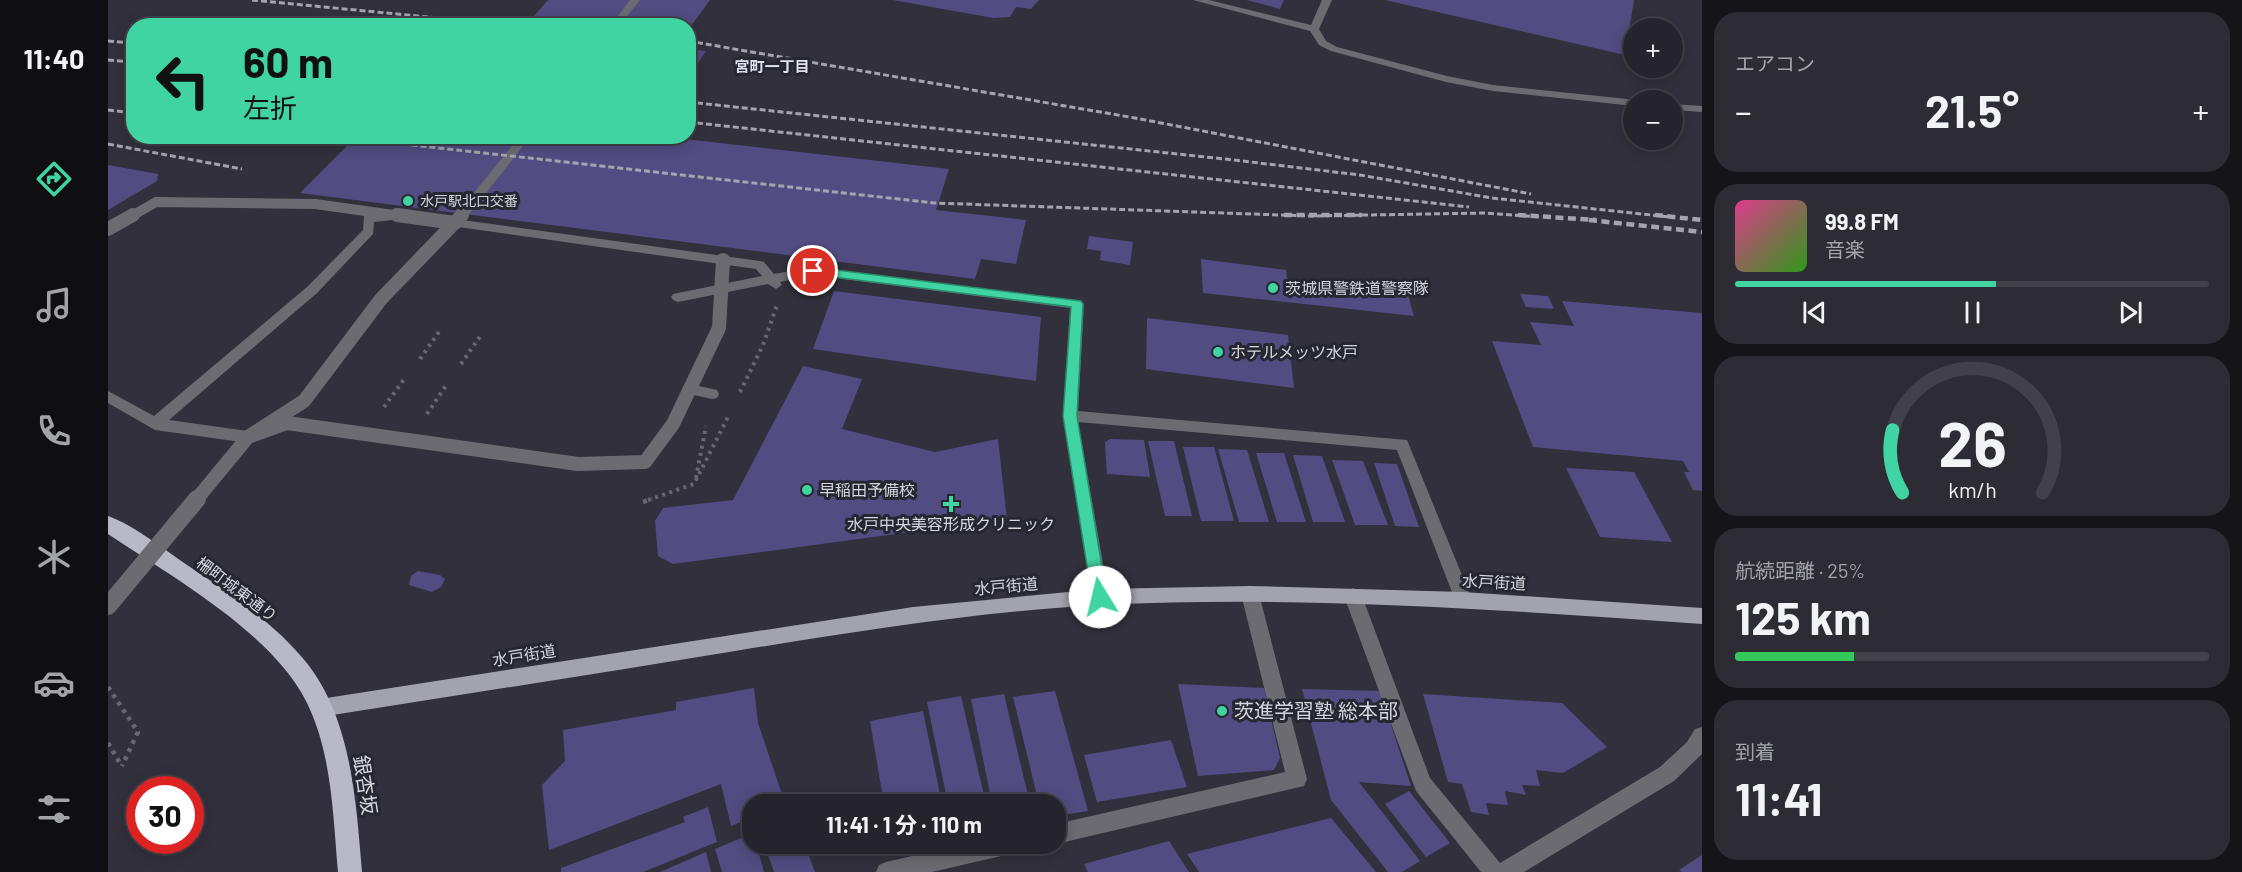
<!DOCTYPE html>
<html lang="ja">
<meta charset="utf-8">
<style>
:root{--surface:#25242d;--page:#2d2c35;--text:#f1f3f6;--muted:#a3a4aa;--line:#424149;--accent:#40d4a2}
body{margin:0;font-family:Barlow,"Noto Sans JP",sans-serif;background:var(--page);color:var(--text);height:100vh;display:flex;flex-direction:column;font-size:22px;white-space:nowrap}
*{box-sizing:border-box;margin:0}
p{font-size:20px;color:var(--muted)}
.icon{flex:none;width:33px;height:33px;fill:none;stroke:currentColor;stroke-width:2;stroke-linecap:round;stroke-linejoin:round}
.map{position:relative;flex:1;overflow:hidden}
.details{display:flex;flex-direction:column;gap:12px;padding:12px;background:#141419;width:540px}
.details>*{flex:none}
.banner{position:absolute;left:18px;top:18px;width:570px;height:126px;border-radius:24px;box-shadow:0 3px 15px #0003,0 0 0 2px var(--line);background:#40d4a2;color:#111;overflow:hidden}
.fabs{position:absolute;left:1515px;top:18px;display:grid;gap:12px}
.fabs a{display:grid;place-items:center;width:60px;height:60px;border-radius:50%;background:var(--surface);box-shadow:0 3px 15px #0003,0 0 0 2px var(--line);font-size:30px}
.speed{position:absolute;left:18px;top:776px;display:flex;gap:12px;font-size:30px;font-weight:700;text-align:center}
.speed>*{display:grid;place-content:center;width:78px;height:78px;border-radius:50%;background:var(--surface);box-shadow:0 3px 15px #0003,0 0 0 2px var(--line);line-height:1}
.speed .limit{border:9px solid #d22;background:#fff;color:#111}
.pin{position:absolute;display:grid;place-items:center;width:51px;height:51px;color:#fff;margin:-26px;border:3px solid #fff;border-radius:50%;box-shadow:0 2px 6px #0007}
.me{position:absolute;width:66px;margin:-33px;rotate:351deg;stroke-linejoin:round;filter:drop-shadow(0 0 4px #0008)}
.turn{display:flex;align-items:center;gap:21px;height:126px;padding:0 18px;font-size:27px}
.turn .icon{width:78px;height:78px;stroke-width:2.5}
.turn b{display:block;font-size:42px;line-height:51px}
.big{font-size:45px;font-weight:700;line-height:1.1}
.details .tile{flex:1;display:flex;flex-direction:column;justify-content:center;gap:9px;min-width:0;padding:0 21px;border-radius:24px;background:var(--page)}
.details .dial{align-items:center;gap:0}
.dial svg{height:156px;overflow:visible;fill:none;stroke:var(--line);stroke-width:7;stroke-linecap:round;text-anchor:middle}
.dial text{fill:var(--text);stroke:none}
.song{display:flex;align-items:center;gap:18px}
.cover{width:72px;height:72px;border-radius:9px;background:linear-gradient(135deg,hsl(330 70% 55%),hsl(110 70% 35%))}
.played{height:6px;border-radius:3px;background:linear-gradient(90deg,var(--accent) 55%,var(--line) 55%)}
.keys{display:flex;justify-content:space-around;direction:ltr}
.heat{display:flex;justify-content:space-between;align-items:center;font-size:33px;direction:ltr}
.charge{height:9px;border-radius:4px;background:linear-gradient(90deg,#34c759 25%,var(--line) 0)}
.trip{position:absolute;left:634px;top:794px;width:324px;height:60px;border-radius:24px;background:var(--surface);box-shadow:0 3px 15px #0003,0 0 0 2px var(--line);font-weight:700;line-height:60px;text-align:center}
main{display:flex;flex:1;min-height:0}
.menu{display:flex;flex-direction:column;width:108px;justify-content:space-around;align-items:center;background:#0f0e12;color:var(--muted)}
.menu .icon{width:42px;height:42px}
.menu .selected{color:var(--accent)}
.menu b{font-size:27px;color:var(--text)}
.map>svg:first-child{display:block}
</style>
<main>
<nav class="menu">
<b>11:40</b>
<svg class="icon selected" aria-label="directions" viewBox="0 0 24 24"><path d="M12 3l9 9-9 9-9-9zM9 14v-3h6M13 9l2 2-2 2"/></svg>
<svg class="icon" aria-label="music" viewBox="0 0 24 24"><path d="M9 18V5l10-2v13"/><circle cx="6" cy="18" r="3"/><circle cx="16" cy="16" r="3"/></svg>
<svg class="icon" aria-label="phone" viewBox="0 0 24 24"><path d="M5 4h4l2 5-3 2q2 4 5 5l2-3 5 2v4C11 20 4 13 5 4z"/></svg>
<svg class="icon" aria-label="climate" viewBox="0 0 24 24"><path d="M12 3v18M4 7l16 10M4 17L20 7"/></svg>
<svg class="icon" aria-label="car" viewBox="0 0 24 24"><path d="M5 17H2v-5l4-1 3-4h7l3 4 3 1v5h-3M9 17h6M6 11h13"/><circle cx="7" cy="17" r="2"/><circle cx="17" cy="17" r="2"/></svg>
<svg class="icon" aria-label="filters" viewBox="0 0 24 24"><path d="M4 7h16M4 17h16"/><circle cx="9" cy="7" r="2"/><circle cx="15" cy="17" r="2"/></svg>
</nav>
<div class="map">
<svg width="1594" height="872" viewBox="0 0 1594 872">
<rect width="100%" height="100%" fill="#31303c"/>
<g fill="#524c82">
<path d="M 440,0 L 602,0 L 580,30 L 580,26 L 417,26 Z"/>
<path d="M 785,0 L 931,0 L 923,9 L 908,7 L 902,17 L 885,18 Z"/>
<path d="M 1139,0 L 1176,0 L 1172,9 Z"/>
<path d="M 1277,0 L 1526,0 L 1517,55 Z"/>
<path d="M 580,49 L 598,51 L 580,78 Z"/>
<path d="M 249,136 L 550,136 L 841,169 L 828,210 L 918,220 L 908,264 L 873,259 L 867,279 L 192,193 Z"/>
<path d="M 0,165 L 50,174 L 49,181 L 0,210 Z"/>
<path d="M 981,236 L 1025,242 L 1022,265 L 992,260 L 993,251 L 979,249 Z"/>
<path d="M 1093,259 L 1178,270 L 1179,278 L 1187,279 L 1188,283 L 1300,295 L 1306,316 L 1095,293 Z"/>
<path d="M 726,291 L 933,317 L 928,381 L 705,349 Z"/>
<path d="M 1412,294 L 1440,296 L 1446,309 L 1418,307 Z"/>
<path d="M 1454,301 L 1594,313 L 1594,491 L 1585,490 L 1576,472 L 1581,472 L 1575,461 L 1425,447 L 1384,341 L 1433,345 L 1422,322 L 1466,326 Z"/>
<path d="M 1039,318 L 1180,335 L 1186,388 L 1038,369 Z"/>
<path d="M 695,366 L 754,379 L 734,429 L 827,452 L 890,439 L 899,519 L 565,564 L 550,556 L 547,521 L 555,508 L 625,500 Z"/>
<path d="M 1002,439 L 1036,440 L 1042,477 L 999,474 L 997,442 Z"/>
<path d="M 1040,441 L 1066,441 L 1084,516 L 1057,516 Z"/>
<path d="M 1075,447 L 1106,447 L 1126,521 L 1093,521 Z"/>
<path d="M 1110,449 L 1139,450 L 1161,522 L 1131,522 Z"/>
<path d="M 1148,453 L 1176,453 L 1198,522 L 1169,522 Z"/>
<path d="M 1185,455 L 1214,456 L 1237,522 L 1205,522 Z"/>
<path d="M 1224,460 L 1255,461 L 1280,525 L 1247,525 Z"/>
<path d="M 1266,463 L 1289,464 L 1311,527 L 1287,526 Z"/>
<path d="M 1458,468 L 1526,472 L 1564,542 L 1492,537 Z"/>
<path d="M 310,571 L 332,575 L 337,579 L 333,587 L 324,592 L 301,585 L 303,576 Z"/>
<path d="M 1070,684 L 1156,688 L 1172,758 L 1166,770 L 1090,776 Z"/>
<path d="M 646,688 L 650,723 L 677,803 L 645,804 L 645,817 L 623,826 L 613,784 L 441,850 L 434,785 L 457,761 L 455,730 L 568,710 L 568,702 Z"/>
<path d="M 1194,689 L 1272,691 L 1303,786 L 1251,782 L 1312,861 L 1294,872 L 1280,872 L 1223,800 Z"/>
<path d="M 947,691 L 980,811 L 948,816 L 948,804 L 931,804 L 905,697 Z"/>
<path d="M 896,694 L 922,804 L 884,804 L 863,699 Z"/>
<path d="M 1315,694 L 1454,703 L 1499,747 L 1455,773 L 1428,770 L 1432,786 L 1414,785 L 1418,795 L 1397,791 L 1400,805 L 1378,803 L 1381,815 L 1363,812 L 1354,784 L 1340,782 Z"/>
<path d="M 853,696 L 878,804 L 840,804 L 819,702 Z"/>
<path d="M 815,711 L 834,804 L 776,804 L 762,721 Z"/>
<path d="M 1063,740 L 1079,787 L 989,802 L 976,755 Z"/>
<path d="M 1301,791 L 1342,843 L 1318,857 L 1277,804 Z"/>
<path d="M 600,807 L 609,842 L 535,872 L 453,872 L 453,868 L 577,822 L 575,817 Z"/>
<path d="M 1223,818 L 1268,872 L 1091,872 L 1079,854 Z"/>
<path d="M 645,833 L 645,843 L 648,843 L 656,872 L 614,872 L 607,849 Z"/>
<path d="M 1061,841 L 1081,872 L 980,872 L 976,864 Z"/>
<path d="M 656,843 L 696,843 L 707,872 L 666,872 Z"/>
<path d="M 783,843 L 832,843 L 832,844 L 785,854 Z"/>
<path d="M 598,852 L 603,872 L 552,872 Z"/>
<path d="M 1594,855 L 1594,872 L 1574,872 L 1571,870 Z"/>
</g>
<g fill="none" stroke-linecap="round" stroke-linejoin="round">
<g stroke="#676771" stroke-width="4" stroke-dasharray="3 4.5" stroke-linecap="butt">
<path d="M 312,359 L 333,329"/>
<path d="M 353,364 L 373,335"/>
<path d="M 632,392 L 655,345 L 669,305"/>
<path d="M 276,407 L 297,378"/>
<path d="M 319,414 L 339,384"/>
<path d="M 588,478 L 598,426"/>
<path d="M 540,500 L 586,484 L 621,415"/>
</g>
<g stroke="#676771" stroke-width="4.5" stroke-dasharray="4 5" stroke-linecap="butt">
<path d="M 535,502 L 544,499"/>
<path d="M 0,687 L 30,732 L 14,766"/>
<path d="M 0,743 L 13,765"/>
</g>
<g fill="#6b6b71" fill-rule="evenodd">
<path d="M 522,0 L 532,0 L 511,26 L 502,26 Z"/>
<path d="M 1085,0 L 1101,0 L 1203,25 L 1214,0 L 1224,0 L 1211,29 L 1218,41 L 1229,47 L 1339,76 L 1385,85 L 1529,100 L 1526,100 L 1526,106 L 1385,91 L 1338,82 L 1223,51 L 1211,45 L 1202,31 Z"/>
<path d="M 1564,104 L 1594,106 L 1594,112 L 1564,110 Z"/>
<path d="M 412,136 L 423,136 L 359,217 L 351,217 L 351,211 Z"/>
<path d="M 289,212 L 295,216 L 293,219 L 266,222 L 265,234 L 209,293 L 61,420 L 140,431 L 145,433 L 148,437 L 145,441 L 140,443 L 47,430 L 0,403 L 0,391 L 46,416 L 199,287 L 255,230 L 256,216 Z"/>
<path d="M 347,219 L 652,261 L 656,262 L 666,274 L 705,267 L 974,301 L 976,304 L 970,411 L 1299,440 L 1364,600 L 1361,605 L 1355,608 L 1349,605 L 1289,450 L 970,422 L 1001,597 L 998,602 L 992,605 L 986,602 L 955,416 L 962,308 L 705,275 L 672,282 L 674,285 L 668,289 L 660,284 L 570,302 L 565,300 L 563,297 L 565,294 L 654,276 L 648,269 L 343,226 L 343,220 Z"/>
<path d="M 582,384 L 609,390 L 611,394 L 609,398 L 604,399 L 577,393 L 575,389 L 577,385 Z"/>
<path d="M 1142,586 L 1148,589 L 1151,594 L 1199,779 L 1196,786 L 948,844 L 945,843 L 948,843 L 948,824 L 1177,772 L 1133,594 L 1136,589 Z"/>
<path d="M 1245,588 L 1251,591 L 1254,596 L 1322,778 L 1392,863 L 1552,767 L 1579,742 L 1587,729 L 1594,727 L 1594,754 L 1566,781 L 1416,872 L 1373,872 L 1308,791 L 1236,596 L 1239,591 Z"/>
<path d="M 861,843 L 916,843 L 913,850 L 906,853 L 824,872 L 768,872 L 771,865 L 778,862 Z"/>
</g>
<path fill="#a3a2af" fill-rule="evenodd" d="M 1142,586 L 1355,592 L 1594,608 L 1594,624 C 1394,610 1194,595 994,605 C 873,611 752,631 633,650 C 493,673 352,695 212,717 L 205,714 L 203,708 L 205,702 L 212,699 L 805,607 L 992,589 Z"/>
<path fill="#b9b8c7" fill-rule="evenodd" d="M 0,516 C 26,525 61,553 85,569 C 125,595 168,625 198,662 C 244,719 248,803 254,872 L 230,872 C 225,816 224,752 198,701 C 163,632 64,577 0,534 Z"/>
<g stroke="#a5a4ae" stroke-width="3" stroke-dasharray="6 3" stroke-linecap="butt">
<path d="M 144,0 L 413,26"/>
<path d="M 0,41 L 26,43"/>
<path d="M 580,41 L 1027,118 L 1423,194"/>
<path d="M 0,60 L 26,62"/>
<path d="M 580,102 L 1126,160 L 1252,175 L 1384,198 L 1562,217"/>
<path d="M 0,110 L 26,113"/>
<path d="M 580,122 L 1361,207"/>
<path d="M 223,136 L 826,203 L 1202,216 L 1376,213 L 1434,217"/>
<path d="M 0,144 L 134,169"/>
</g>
<g stroke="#a5a4ae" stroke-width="4.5" stroke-dasharray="8 4.5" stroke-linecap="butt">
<path d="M 1176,215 L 1254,215"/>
<path d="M 1410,215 L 1488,220"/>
<path d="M 1547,215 L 1594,220"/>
<path d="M 1481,220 L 1594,232"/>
</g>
<g stroke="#6b6b71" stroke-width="10">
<path d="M 22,217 L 48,202 L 207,204 L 300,217"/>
<path d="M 352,217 L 355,214"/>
</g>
<g stroke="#6b6b71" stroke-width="14">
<path d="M 289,215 L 347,223"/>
<path d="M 0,229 L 25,215"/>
<path d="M 140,437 L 179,423 L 470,464 L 537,462 L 565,424 L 611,328 L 615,260"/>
<path d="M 88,500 L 140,437 L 196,401 L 273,299 L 354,215"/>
</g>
<path stroke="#6b6b71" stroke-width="18" d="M 0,606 L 89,499"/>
</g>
<path fill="#40d4a2" stroke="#2a8a69" stroke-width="1.5" d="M 705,267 L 973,301 L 975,304 L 969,416 L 999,597 L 997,602 L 992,604 L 986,602 L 984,597 L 955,416 L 963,307 L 701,274 L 701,269 Z"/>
<g fill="#40d4a2" stroke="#272732" stroke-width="2">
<circle cx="300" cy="201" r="6"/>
<circle cx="1165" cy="288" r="6"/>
<circle cx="1110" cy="352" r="6"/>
<circle cx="699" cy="490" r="6"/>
<path d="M840 495h6v6h6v6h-6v6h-6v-6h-6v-6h6z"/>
<circle cx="1114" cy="711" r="6"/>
</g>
<g text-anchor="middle" stroke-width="6" stroke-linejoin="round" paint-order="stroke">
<g font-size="14" fill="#d5d5dd" stroke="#272732" text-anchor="start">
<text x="312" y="206">水戸駅北口交番</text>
</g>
<g font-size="15" font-weight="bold" fill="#dfdfef" stroke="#272732">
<text x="664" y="72">宮町一丁目</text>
</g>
<g font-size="16" fill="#d5d5dd" stroke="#272732" text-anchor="start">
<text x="1177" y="294">茨城県警鉄道警察隊</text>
<text x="1122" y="358">ホテルメッツ水戸</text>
<text x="711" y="496">早稲田予備校</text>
<text x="843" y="530" text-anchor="middle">水戸中央美容形成クリニック</text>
</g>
<g font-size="16" fill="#d5d5dd" stroke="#272732">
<text transform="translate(1386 582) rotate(3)" y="6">水戸街道</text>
<text transform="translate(898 586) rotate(-5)" y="6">水戸街道</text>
<text transform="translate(129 589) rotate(37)" y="6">柵町城東通り</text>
<text transform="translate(416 655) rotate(-9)" y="6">水戸街道</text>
</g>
<g font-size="20" fill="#d5d5dd" stroke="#272732" text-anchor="start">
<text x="1126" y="718">茨進学習塾 総本部</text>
</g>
<g font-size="20" fill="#d5d5dd" stroke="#272732">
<text transform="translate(257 785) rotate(81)" y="7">銀杏坂</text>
</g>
</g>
</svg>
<div class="fabs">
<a>+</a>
<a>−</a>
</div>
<div class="speed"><div class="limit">30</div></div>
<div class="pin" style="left:705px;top:271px;background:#d93025"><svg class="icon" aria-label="arrive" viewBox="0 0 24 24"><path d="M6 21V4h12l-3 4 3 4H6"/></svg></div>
<svg class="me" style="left:992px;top:597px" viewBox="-20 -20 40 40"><circle r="19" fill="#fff"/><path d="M0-13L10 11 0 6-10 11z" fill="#40d4a2"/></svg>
<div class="trip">11:41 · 1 分 · 110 m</div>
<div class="banner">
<div class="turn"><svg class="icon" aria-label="left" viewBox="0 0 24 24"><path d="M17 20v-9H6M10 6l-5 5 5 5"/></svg><div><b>60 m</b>左折</div></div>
</div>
</div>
<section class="details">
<div class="tile"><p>エアコン</p>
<div class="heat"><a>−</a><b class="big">21.5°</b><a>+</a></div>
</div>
<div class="tile">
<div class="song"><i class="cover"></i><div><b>99.8 FM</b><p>音楽</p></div></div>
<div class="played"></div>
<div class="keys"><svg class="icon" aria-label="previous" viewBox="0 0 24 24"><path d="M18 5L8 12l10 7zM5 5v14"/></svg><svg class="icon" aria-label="pause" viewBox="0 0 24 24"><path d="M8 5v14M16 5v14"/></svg><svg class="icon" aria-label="next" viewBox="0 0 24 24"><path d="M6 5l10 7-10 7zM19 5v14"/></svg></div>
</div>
<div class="tile dial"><svg viewBox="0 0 100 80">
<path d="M14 69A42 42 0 1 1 86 69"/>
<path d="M14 69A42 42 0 0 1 9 37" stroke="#40d4a2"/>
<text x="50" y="56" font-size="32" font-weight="700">26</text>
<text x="50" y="72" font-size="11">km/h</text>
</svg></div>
<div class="tile"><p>航続距離 · 25%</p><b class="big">125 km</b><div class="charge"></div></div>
<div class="tile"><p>到着</p><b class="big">11:41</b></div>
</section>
</main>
